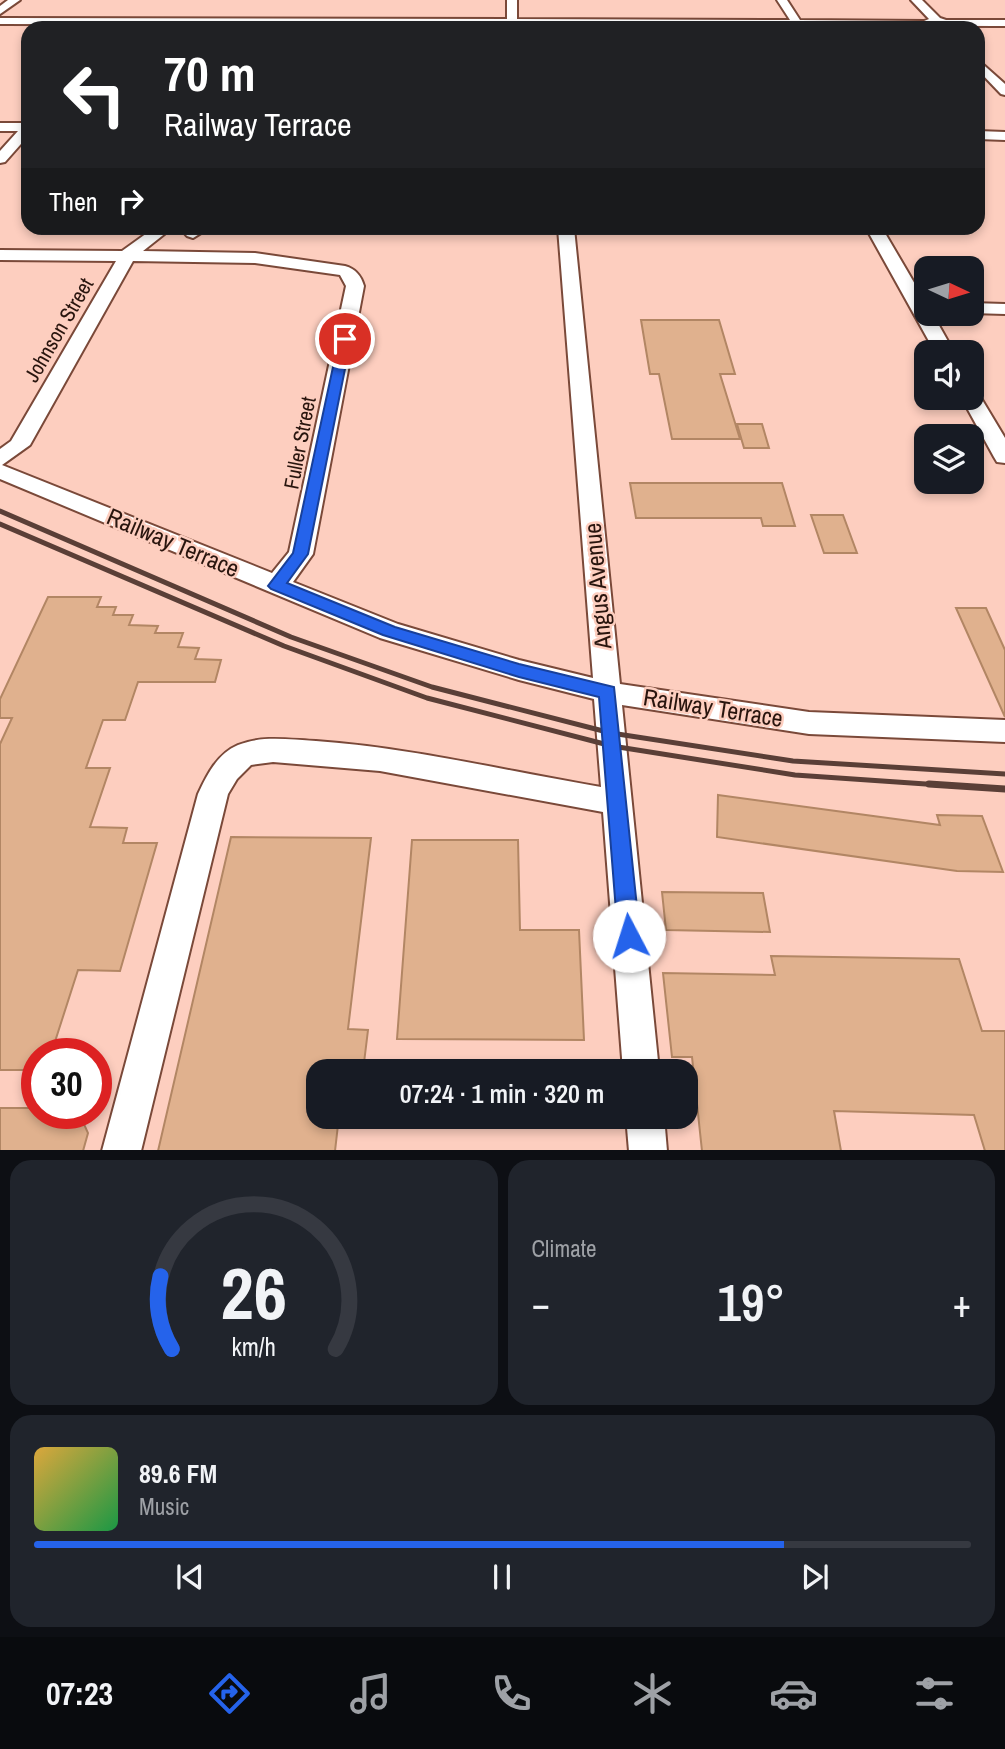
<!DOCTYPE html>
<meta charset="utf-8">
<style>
:root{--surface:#171b24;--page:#20242c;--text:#f1f3f6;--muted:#9ea1a6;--line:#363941;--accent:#2563eb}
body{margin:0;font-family:"Archivo Narrow",sans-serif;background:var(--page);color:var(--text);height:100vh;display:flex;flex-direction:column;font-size:26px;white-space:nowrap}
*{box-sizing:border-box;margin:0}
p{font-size:23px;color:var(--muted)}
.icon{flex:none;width:38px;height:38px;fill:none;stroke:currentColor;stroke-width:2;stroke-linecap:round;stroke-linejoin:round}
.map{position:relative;height:1150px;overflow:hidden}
.drawer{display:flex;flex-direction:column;gap:10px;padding:10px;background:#0d0f14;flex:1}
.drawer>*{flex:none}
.guide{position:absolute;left:21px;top:21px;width:964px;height:214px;border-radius:21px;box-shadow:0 4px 10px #0003;background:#202124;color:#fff;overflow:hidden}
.needle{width:46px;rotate:94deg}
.buttons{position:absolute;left:914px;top:256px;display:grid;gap:14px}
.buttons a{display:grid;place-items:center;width:70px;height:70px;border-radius:14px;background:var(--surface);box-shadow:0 4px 10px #0003;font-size:35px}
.speed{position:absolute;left:21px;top:1038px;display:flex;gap:14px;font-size:35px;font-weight:700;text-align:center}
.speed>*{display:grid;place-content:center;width:91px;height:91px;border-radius:50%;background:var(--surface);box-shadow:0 4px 10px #0003;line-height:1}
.speed .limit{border:10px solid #d22;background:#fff;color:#111}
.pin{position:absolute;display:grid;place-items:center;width:60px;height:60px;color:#fff;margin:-30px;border:4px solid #fff;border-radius:50%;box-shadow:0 2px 7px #0007}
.me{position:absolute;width:77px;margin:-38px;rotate:355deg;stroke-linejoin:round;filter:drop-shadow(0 0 5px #0008)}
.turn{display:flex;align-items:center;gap:24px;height:147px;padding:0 28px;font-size:32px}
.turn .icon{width:91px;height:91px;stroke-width:2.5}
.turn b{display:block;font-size:49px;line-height:60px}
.then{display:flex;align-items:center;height:66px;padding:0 28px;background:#0003;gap:14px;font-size:26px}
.big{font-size:52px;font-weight:600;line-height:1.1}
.drawer .tile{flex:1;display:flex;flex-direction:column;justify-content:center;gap:10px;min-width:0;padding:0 24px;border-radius:21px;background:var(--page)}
.drawer .dial{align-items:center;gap:0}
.dial svg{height:182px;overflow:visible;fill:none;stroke:var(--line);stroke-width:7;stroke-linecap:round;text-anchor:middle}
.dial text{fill:var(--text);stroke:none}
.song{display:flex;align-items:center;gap:21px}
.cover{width:84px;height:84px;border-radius:10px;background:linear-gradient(135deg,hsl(40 70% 55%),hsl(140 70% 35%))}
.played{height:7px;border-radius:4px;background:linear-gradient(90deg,var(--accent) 80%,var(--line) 80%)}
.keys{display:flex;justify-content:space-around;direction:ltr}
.heat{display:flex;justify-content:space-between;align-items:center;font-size:38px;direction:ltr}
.drawer .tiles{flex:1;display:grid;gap:10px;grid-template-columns:1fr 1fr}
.tile:last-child{grid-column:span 2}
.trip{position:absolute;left:306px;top:1059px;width:392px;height:70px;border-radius:21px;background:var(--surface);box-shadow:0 4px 10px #0003;font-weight:600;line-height:70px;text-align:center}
.tab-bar{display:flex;height:112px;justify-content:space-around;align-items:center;background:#090b0e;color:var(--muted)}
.tab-bar .icon{width:49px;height:49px}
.tab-bar .active{color:var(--accent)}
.tab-bar b{font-size:32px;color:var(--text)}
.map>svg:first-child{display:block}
</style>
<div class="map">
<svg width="1005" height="1151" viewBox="0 0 1005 1151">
<rect width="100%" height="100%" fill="#fdcebf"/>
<g fill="#e0b18e" stroke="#b28664" stroke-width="2">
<path d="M 641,320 L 719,320 L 735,374 L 720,374 L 740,439 L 672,439 L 659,374 L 650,374 Z"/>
<path d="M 737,424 L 762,424 L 769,448 L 744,448 Z"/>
<path d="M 630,483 L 782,483 L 795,526 L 763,526 L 761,518 L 636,518 Z"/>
<path d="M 811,515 L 843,515 L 857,553 L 824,553 Z"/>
<path d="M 48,597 L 101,597 L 97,607 L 116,607 L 113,615 L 133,615 L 129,625 L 158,626 L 155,633 L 183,633 L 178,647 L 199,648 L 195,659 L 221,660 L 215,682 L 138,682 L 125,720 L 103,720 L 86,768 L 110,768 L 90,827 L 127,828 L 123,843 L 157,843 L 120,971 L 78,970 L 51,1054 L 37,1054 L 37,1070 L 0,1070 L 0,744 L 12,718 L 0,718 L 0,699 Z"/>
<path d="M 956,608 L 986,608 L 1005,650 L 1005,717 Z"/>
<path d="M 718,795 L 940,825 L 937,815 L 982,816 L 1003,872 L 957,871 L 717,837 Z"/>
<path d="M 231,837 L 371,838 L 348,1029 L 368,1030 L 363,1071 L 318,1071 L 318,1116 L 339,1116 L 335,1151 L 158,1151 Z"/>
<path d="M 412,840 L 518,840 L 520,930 L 579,930 L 584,1040 L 397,1039 Z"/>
<path d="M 662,892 L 763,893 L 770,932 L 666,930 Z"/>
<path d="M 771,956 L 959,959 L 982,1031 L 1005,1031 L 1005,1151 L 985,1151 L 974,1115 L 834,1111 L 841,1151 L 702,1151 L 692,1057 L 672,1057 L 663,973 L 775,975 Z"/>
<path d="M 0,1108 L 37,1108 L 37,1113 L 79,1113 L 88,1133 L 83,1151 L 0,1151 Z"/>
</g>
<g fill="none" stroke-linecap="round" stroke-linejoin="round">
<defs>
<g id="minor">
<path d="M 8,0 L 20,0 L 0,14 L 0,6 Z"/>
<path d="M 507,0 L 517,0 L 517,19 L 790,20 L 777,0 L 787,0 L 800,20 L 924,21 L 929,19 L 911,0 L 922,0 L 940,18 L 946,20 L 1005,20 L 1005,26 L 0,24 L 0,18 L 507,19 Z"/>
<path d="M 978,60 L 1005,84 L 1005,95 L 1001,94 L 978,70 Z"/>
<path d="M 0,123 L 28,123 L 28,136 L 5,162 L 0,163 L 0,151 L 18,131 L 0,131 Z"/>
<path d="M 978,131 L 1005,132 L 1005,140 L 978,139 Z"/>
<path d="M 154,228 L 172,228 L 143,251 L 255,253 L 345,266 C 356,269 361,276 364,286 L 313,554 L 293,582 L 398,624 L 519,660 L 593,678 L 558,228 L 574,228 L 620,684 L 809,712 L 1005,720 L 1005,742 L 809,734 L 622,705 L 659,1071 L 623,1071 L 603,812 L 380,771 L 273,762 L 251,765 L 237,779 L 228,794 L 141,1151 L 102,1151 L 198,794 C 207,775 217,754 238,745 C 263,735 290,740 316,741 C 413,748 506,771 601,787 L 594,699 L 519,680 L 380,638 L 0,479 L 0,449 L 11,441 L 116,261 L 0,260 L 0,250 L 122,251 ZM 133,261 L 255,263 L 340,275 L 346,286 L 289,552 L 272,573 L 2,465 L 30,445 Z"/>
<path d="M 180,228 L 197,228 L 201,233 L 193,238 L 187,236 Z"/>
<path d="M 866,228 L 882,228 L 926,303 L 926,313 L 932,313 L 954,352 L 935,352 Z"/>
<path d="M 971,303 L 1005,304 L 1005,314 L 971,313 Z"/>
<path d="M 971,391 L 978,393 L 1005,438 L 1005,463 L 997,462 L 994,457 L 961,397 L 971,397 Z"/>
<path d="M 626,1116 L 664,1116 L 667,1151 L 629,1151 Z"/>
</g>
</defs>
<use href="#minor" stroke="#7a4939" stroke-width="4"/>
<use href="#minor" fill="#fff" fill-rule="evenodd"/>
<g stroke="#5a3f37" stroke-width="5">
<path d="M 0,511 L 291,637 L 432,687 L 611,733 L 793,761 L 1005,774"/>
<path d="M 0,524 L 284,646 L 427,698 L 612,746 L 795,775 L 955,786"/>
</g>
<path stroke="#5a3f37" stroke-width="7" d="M 929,784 L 1005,789"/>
</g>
<path fill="#2563eb" stroke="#184099" stroke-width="2" d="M 345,335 L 351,339 L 308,554 L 287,583 L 395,627 L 519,664 L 614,687 L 640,936 L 637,944 L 629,947 L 621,944 L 618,936 L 599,697 L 519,677 L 383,635 L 271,589 L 268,586 L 293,553 L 339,339 Z"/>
<g text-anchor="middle" stroke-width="5" stroke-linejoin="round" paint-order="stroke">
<g font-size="21" fill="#29150e" stroke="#fdcebf">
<text transform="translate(59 330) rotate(-60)" y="7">Johnson Street</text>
<text transform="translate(300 443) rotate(-79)" y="7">Fuller Street</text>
</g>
<g font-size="24" fill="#29150e" stroke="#fdcebf">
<text transform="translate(173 543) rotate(23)" y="8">Railway Terrace</text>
<text transform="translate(598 586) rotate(-95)" y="8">Angus Avenue</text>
<text transform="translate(713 708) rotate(9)" y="8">Railway Terrace</text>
</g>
</g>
</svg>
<div class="buttons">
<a><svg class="needle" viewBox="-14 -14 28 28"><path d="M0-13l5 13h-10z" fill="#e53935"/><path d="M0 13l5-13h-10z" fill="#9ea1a6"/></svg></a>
<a><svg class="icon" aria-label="sound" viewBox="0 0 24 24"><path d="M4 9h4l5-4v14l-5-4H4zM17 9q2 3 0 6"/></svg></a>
<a><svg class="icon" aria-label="layers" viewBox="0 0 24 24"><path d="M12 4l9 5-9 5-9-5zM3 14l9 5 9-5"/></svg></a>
</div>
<div class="speed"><div class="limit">30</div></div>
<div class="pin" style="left:345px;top:339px;background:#d93025"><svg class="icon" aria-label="arrive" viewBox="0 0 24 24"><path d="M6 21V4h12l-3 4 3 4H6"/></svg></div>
<svg class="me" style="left:629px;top:936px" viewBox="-20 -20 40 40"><circle r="19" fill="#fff"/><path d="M0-13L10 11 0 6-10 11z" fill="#2563eb"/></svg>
<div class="trip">07:24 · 1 min · 320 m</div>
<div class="guide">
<div class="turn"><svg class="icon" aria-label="left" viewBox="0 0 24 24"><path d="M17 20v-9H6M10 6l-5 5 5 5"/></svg><div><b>70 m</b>Railway Terrace</div></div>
<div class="then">Then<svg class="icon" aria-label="right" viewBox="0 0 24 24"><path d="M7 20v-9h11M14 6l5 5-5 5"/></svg></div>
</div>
</div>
<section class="drawer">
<div class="tiles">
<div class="tile dial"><svg viewBox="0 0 100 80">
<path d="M14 69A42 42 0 1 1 86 69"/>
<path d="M14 69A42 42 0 0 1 9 37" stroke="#2563eb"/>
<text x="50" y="56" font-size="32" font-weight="700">26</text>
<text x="50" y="72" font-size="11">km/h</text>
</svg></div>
<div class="tile"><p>Climate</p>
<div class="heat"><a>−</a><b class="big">19°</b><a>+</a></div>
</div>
<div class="tile">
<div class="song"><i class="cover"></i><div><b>89.6 FM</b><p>Music</p></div></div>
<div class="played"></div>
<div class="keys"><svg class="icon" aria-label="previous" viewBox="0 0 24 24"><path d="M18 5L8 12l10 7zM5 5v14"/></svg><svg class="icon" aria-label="pause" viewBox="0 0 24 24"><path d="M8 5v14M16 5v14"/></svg><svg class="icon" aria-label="next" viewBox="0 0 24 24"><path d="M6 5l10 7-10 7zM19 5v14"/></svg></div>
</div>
</div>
</section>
<nav class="tab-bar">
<b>07:23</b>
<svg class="icon active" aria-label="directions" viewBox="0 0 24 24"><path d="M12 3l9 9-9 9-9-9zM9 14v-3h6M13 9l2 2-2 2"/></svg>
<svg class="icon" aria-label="music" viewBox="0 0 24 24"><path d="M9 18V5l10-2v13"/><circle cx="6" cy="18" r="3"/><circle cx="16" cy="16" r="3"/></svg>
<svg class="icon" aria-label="phone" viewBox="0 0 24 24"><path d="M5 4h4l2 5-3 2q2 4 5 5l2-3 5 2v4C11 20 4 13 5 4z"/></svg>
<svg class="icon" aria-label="climate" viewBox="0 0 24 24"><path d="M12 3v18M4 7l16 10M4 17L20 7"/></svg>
<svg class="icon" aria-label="car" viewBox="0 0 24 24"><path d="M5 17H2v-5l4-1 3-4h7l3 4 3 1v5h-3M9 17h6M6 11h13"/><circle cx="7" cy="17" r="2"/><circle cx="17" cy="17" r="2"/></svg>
<svg class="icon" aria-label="filters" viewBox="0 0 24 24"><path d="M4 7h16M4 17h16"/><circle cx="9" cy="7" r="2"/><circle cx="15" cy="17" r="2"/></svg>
</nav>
